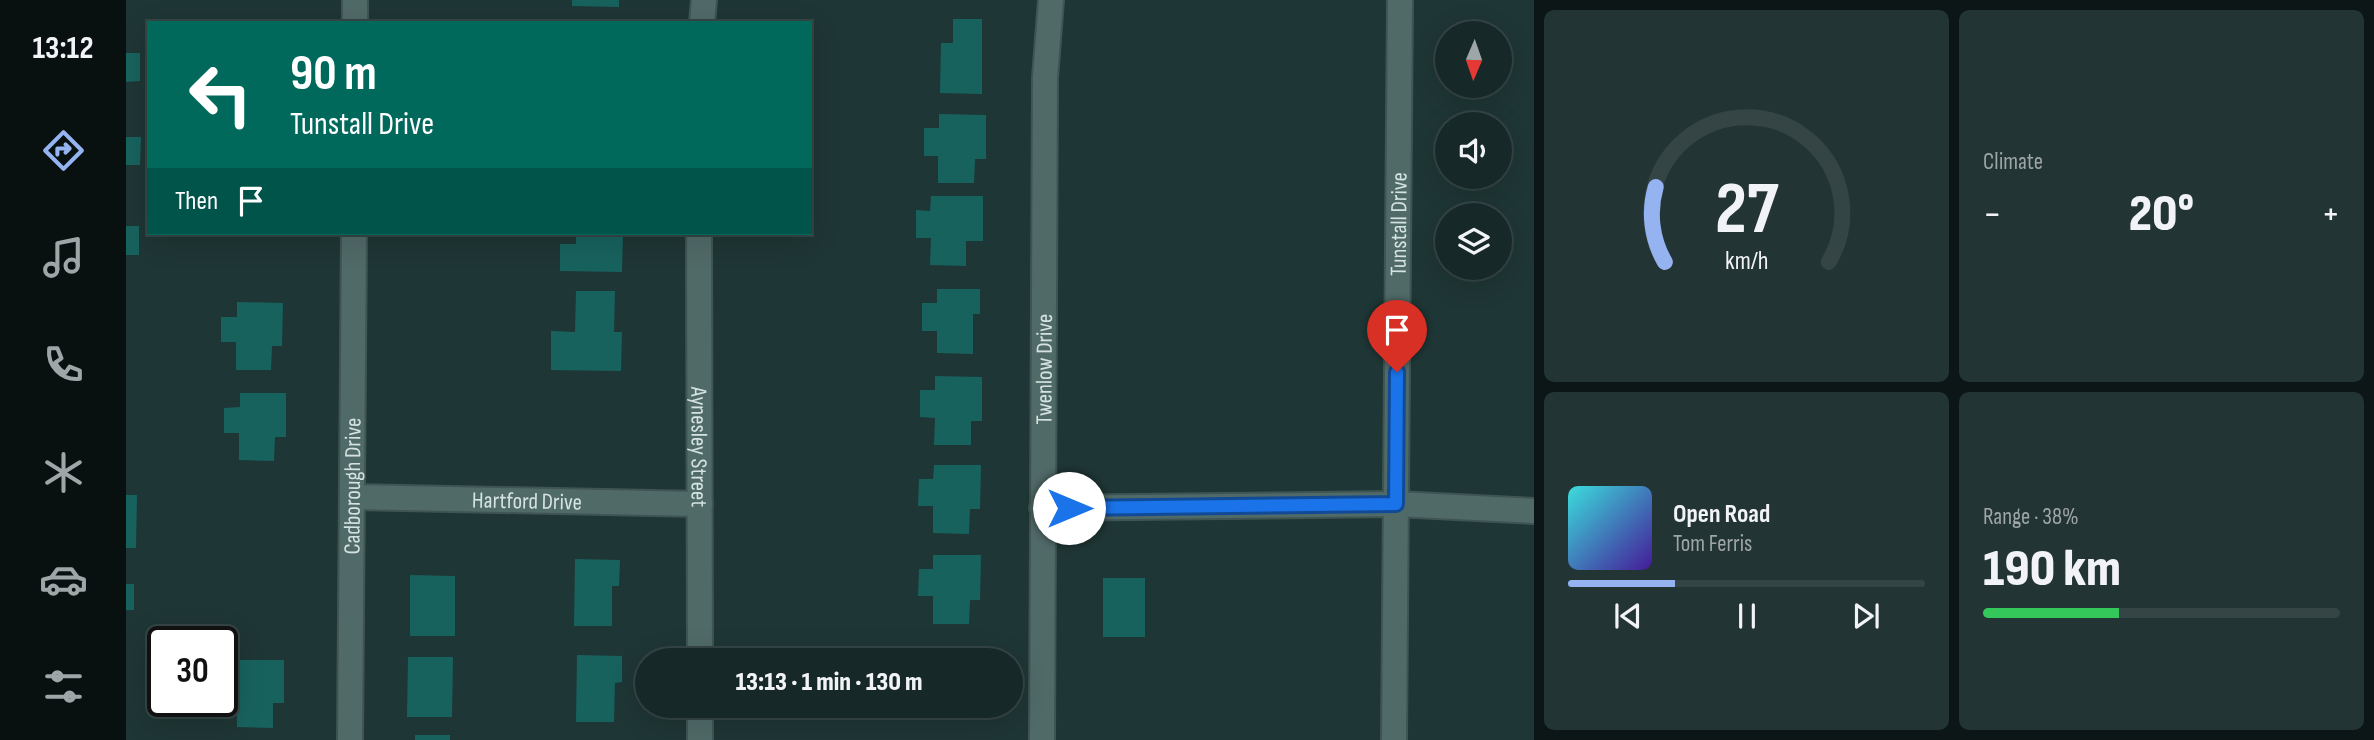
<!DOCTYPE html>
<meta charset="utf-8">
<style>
:root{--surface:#162828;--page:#233434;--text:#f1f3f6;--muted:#9ea6a8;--line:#354445;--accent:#95b2f1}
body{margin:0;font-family:"Sofia Sans Condensed",sans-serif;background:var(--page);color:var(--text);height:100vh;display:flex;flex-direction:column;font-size:26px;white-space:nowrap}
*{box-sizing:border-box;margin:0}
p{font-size:23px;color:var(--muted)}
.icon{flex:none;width:38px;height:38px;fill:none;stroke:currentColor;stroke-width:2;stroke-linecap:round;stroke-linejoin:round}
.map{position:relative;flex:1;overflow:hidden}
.sheet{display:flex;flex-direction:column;gap:10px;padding:10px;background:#0c1616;width:840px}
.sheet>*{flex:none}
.guide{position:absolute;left:21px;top:21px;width:665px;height:214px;border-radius:0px;box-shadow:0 7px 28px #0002,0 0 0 2px var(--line);background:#00695c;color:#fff;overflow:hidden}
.needle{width:46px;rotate:182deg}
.controls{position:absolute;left:1309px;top:21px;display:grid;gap:14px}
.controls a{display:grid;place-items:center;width:77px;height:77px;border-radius:50%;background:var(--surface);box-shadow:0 7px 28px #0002,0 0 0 2px var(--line);font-size:35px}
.speed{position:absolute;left:21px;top:626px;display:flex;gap:14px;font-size:35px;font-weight:700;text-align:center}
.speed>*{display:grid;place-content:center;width:91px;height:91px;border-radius:50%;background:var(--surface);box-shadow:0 7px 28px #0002,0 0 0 2px var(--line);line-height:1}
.speed .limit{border:4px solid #111;border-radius:10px;background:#fff;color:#111}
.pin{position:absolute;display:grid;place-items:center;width:60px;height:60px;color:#fff;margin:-72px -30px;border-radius:50% 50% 50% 0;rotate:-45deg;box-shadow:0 0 7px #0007}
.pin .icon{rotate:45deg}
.me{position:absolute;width:77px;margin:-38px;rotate:90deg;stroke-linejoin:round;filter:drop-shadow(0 0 5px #0008)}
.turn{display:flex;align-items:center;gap:24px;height:147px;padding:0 28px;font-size:32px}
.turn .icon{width:91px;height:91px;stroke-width:2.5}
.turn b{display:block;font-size:49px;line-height:60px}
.then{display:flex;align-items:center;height:66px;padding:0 28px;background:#0003;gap:14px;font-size:26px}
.big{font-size:52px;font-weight:800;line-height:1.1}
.sheet .widget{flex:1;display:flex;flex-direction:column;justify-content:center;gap:10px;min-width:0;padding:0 24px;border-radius:10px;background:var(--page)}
.sheet .dial{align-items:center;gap:0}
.dial svg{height:182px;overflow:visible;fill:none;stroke:var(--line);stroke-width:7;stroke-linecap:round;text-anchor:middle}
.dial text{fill:var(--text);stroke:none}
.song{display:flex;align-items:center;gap:21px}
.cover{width:84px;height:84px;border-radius:10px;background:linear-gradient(135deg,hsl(180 70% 55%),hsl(260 70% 35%))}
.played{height:7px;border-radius:4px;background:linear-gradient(90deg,var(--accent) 30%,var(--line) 30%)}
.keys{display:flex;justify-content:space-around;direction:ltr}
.heat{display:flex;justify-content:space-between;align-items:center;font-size:38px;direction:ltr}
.charge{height:10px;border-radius:5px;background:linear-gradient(90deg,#34c759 38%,var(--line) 0)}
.sheet .tiles{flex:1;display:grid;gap:10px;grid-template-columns:repeat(2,1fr)}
.trip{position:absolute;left:509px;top:648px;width:388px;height:70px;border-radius:35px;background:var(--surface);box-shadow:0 7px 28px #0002,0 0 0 2px var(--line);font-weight:800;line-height:70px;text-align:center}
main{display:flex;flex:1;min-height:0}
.tab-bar{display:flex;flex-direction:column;width:126px;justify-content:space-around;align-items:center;background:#091010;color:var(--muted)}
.tab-bar .icon{width:49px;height:49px}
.tab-bar .current{color:var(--accent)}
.tab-bar b{font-size:32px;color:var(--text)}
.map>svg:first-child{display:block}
</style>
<main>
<nav class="tab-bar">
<b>13:12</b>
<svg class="icon current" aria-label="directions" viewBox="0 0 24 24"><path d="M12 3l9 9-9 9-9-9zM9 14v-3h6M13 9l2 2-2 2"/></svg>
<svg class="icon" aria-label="music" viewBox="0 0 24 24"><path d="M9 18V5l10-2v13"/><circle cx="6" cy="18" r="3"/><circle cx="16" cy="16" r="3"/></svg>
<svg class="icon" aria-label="phone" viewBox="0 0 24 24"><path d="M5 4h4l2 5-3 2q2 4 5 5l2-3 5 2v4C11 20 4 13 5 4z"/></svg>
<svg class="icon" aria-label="climate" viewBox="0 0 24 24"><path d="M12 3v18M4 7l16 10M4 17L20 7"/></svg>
<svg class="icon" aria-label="car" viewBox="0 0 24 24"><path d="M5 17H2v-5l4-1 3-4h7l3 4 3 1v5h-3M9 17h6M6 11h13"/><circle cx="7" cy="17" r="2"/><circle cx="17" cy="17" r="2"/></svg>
<svg class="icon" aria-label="filters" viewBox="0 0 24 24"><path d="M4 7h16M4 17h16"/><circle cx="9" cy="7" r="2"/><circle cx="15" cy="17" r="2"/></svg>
</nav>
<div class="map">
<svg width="1408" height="740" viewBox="0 0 1408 740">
<rect width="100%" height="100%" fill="#1e3635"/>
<g fill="#18625e">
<path d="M 446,0 L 493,0 L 493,7 L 446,6 Z"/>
<path d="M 827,19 L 856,19 L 856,94 L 814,93 L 815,43 L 827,43 Z"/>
<path d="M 0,53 L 14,53 L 14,81 L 0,82 Z"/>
<path d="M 813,114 L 860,115 L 860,159 L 849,159 L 848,183 L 812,183 L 812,156 L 798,156 L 798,128 L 813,128 Z"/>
<path d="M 0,137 L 15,137 L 14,165 L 0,165 Z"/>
<path d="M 805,196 L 857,196 L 857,241 L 840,241 L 840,266 L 804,265 L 805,238 L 790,238 L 790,210 L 804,211 Z"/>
<rect x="0" y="226" width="13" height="29"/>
<path d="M 450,233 L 497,233 L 496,272 L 434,271 L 434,244 L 450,244 Z"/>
<path d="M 811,289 L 854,289 L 854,314 L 847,314 L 847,354 L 811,353 L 811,331 L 796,331 L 796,303 L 811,303 Z"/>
<path d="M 450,291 L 489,291 L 488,332 L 496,332 L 495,371 L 425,370 L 425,331 L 449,332 Z"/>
<path d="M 111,302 L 157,303 L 156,346 L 146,346 L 145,370 L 110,370 L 110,342 L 95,342 L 95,317 L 111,317 Z"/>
<path d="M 809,376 L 856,377 L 856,421 L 845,421 L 845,445 L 808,445 L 809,418 L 794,417 L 794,390 L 809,390 Z"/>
<path d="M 114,393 L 160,393 L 160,437 L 149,437 L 148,461 L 113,460 L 113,433 L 98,433 L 98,408 L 114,407 Z"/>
<path d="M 808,465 L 855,465 L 854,509 L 844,509 L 843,534 L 807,533 L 807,506 L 792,506 L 793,479 L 807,479 Z"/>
<path d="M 0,495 L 11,495 L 10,548 L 0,548 Z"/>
<path d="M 807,555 L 855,555 L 854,600 L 844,600 L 843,624 L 807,624 L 807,596 L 792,596 L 793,569 L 807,569 Z"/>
<path d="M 449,559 L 494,560 L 493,586 L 486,586 L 486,626 L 448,626 Z"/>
<path d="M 284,575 L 329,576 L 329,636 L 284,636 Z"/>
<rect x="977" y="578" width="42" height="59"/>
<rect x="0" y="584" width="8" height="26"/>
<path d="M 451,655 L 496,656 L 496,682 L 489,683 L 488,722 L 450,722 Z"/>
<path d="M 282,657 L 327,657 L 326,717 L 281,717 Z"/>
<path d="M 112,660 L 158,660 L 158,703 L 147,703 L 147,728 L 111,727 L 111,700 L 96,700 L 97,674 L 112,674 Z"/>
<rect x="289" y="735" width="35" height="5"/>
</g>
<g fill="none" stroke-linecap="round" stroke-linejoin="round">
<defs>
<g id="minor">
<path d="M 229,23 L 229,0"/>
<path d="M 576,23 L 578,0"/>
<path id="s1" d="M 573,233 L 574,660"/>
<path id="s2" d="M 228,497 L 574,504"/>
<path d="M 916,508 L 1270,504 L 1408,511"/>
<path id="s3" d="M 224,740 L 228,233"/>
<path d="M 574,740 L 574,705"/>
<path id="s4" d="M 916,740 L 919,78 L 925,0"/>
<path id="s5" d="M 1268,740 L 1274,0"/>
</g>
</defs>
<use href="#minor" stroke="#3f5553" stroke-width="28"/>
<use href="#minor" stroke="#506a68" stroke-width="24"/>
</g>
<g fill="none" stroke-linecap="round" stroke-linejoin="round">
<defs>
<path id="route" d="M 943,508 L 1270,504 L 1271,372"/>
</defs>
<use href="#route" stroke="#114b97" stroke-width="18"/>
<use href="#route" stroke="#1a73e8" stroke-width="12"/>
</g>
<g text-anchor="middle" stroke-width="6" stroke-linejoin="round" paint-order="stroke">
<g font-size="23" fill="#d4e2e1" stroke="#111c1b">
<text dy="8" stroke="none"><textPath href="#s5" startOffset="516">Tunstall Drive</textPath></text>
<text dy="8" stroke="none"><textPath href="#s4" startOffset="371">Twenlow Drive</textPath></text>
<text dy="8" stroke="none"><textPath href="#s1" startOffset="214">Aynesley Street</textPath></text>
<text dy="8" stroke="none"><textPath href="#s3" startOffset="254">Cadborough Drive</textPath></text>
<text dy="8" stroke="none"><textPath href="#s2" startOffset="173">Hartford Drive</textPath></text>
</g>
</g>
</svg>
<div class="controls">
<a><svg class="needle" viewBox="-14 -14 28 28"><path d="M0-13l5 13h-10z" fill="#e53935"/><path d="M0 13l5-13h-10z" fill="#9ea6a8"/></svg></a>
<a><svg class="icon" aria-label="sound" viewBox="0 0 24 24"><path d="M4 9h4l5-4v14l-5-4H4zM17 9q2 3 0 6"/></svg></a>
<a><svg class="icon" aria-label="layers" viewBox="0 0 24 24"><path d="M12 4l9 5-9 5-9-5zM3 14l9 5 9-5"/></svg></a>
</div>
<div class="speed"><div class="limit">30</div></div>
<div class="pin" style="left:1271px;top:372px;background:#d93025"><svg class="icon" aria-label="arrive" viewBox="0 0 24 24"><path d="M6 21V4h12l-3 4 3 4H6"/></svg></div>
<svg class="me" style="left:943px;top:508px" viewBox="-20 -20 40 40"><circle r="19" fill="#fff"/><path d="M0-13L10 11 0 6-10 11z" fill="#1a73e8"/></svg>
<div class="trip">13:13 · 1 min · 130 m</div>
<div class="guide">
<div class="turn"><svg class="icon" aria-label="left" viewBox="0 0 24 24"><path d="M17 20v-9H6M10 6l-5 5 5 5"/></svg><div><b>90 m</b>Tunstall Drive</div></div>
<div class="then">Then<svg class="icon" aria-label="arrive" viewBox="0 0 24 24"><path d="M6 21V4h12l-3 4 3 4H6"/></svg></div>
</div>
</div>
<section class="sheet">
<div class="tiles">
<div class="widget dial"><svg viewBox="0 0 100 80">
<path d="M14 69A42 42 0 1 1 86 69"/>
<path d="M14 69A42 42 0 0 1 10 36" stroke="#95b2f1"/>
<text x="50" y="56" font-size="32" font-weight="700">27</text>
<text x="50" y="72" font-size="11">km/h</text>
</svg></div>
<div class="widget"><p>Climate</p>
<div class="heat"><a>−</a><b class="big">20°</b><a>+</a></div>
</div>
<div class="widget">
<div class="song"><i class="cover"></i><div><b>Open Road</b><p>Tom Ferris</p></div></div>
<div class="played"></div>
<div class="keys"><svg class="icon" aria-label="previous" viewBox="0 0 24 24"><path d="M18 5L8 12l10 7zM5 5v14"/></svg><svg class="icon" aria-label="pause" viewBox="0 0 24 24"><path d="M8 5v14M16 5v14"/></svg><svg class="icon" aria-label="next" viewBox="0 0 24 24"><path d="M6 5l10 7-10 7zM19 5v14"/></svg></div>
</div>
<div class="widget"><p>Range · 38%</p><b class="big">190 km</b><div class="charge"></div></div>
</div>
</section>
</main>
